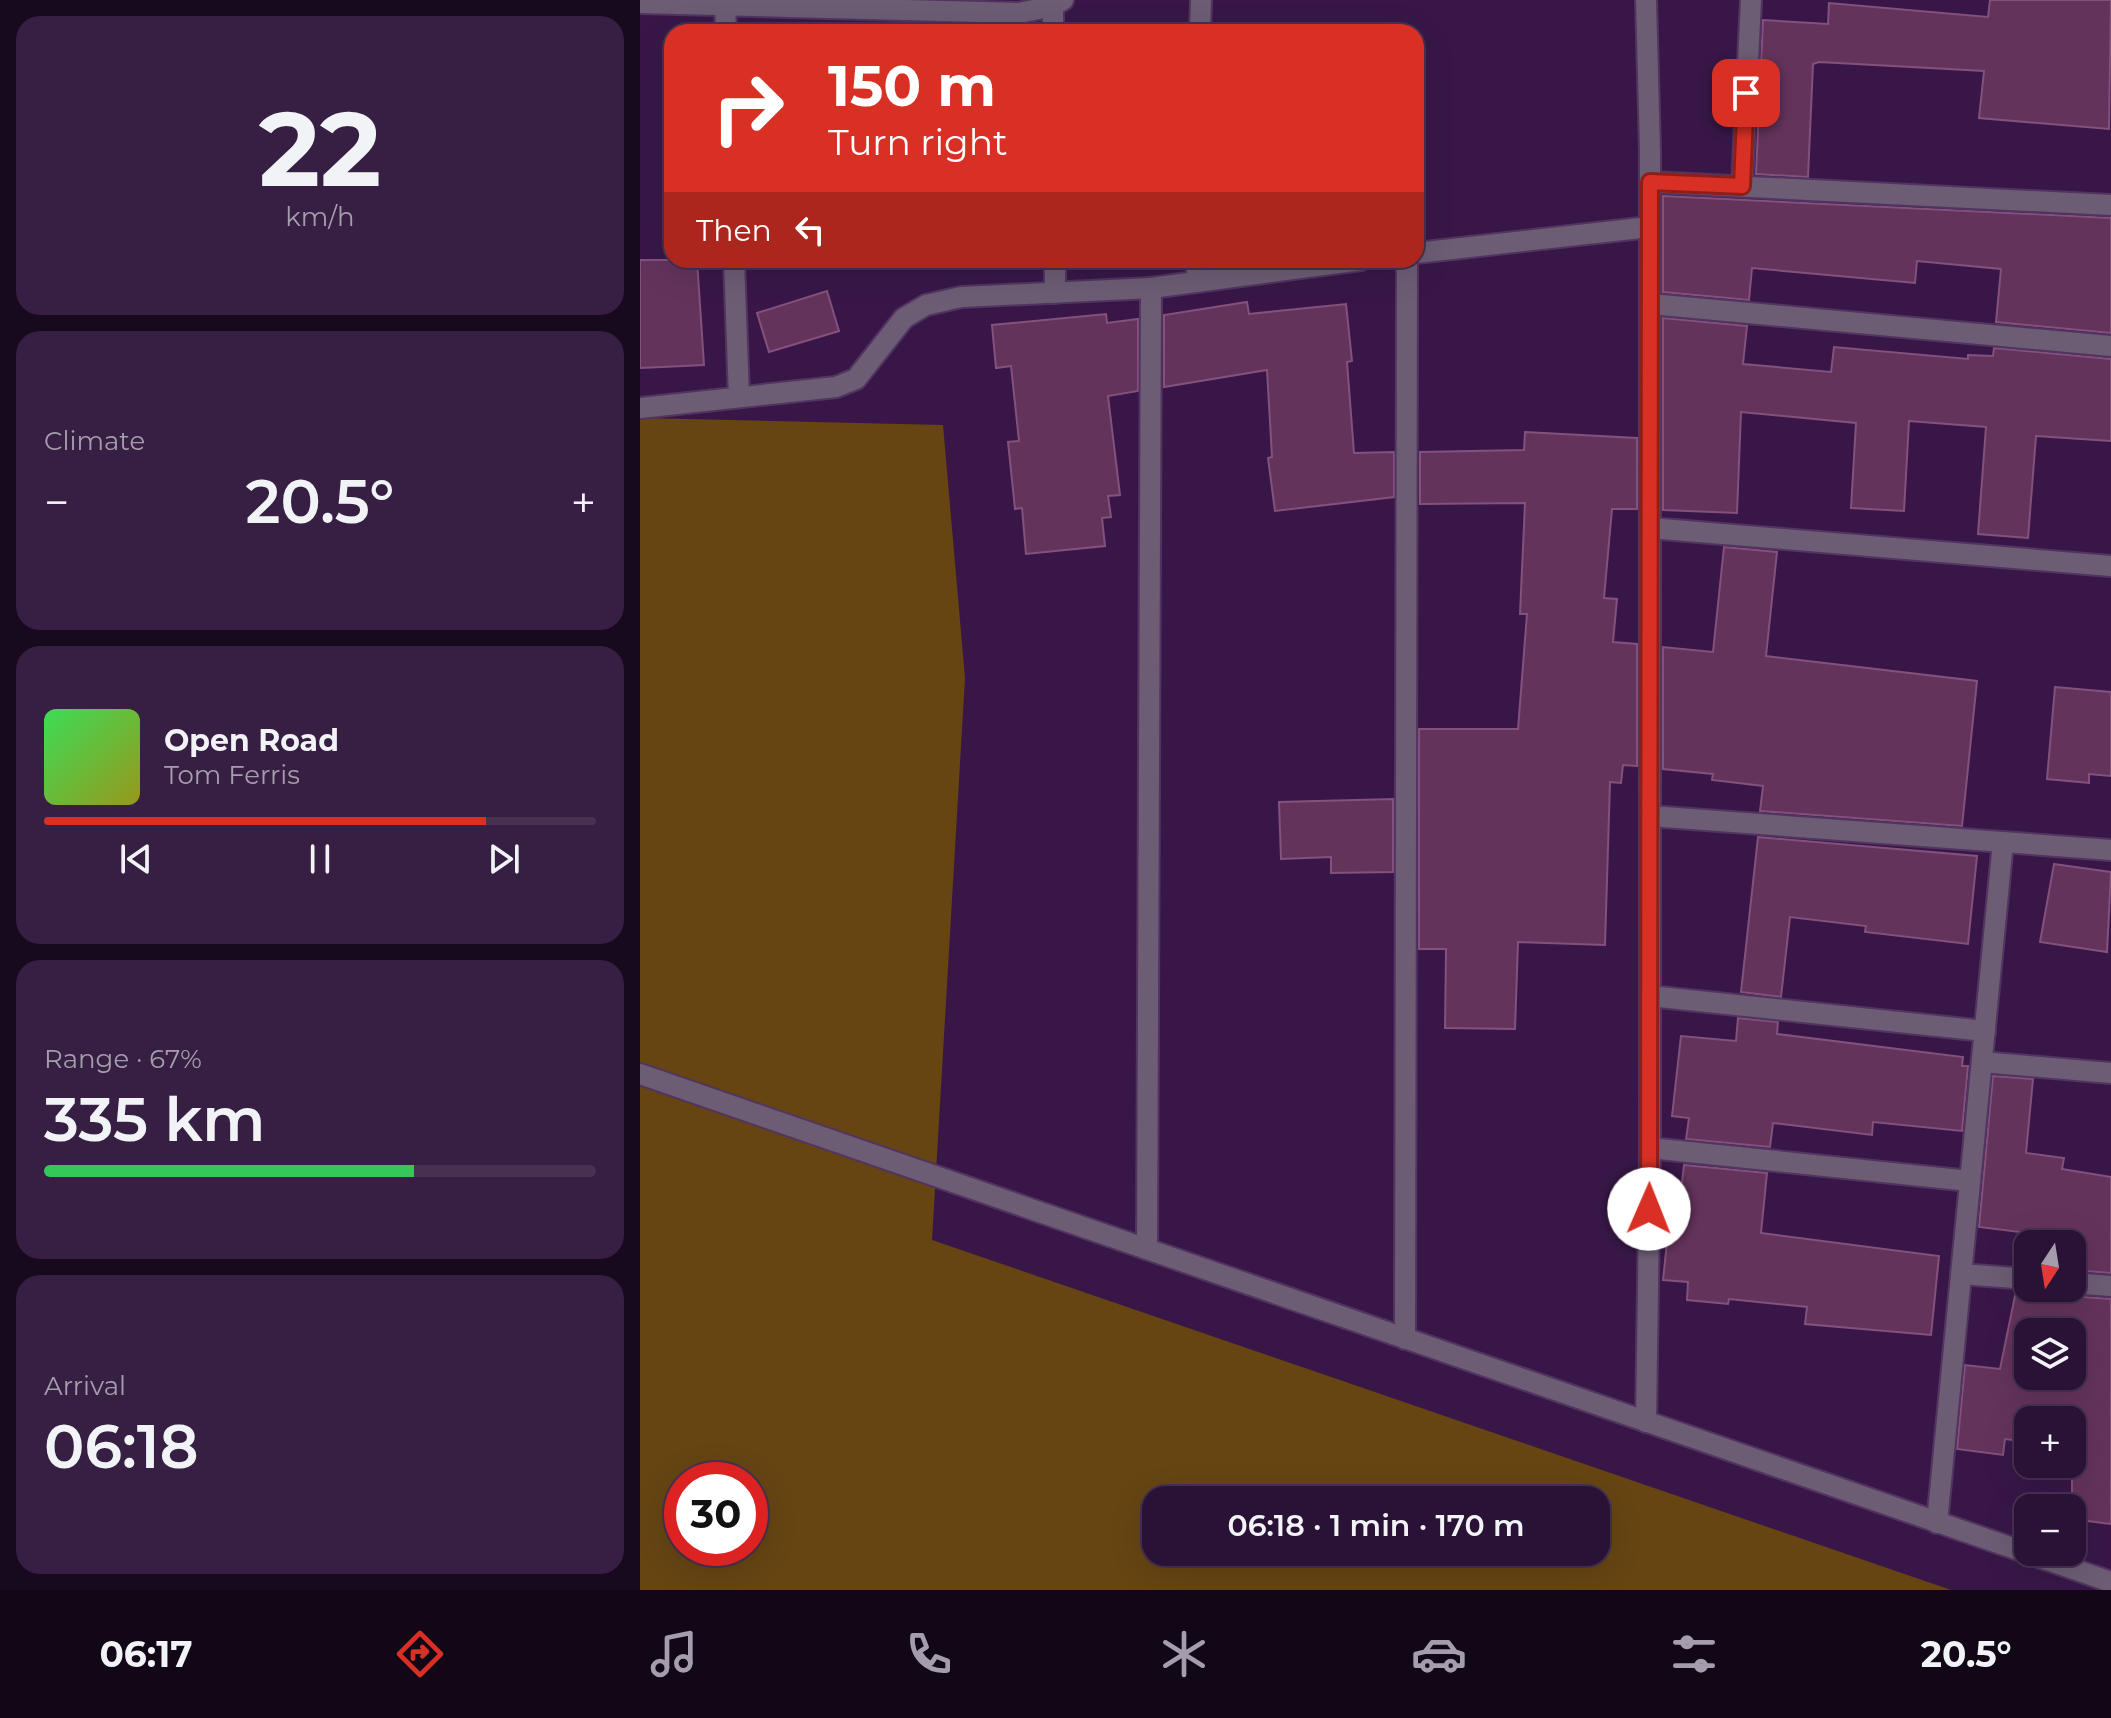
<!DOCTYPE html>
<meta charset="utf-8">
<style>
:root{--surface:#2a1136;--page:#361f42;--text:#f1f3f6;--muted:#a59dad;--line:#463151;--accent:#d93025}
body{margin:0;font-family:Montserrat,sans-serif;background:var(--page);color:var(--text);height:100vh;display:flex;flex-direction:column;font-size:30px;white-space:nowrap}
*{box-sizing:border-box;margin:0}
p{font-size:26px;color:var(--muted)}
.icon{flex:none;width:44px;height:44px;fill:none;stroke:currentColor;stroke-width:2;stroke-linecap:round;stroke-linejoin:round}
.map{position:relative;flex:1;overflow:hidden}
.side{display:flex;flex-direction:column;gap:16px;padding:16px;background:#17091e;width:640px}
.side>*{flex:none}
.hud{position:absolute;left:24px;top:24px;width:760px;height:244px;border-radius:24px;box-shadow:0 8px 32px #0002,0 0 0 2px var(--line);background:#d93025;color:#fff;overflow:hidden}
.needle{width:52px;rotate:192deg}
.fabs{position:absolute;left:1374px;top:1230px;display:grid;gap:16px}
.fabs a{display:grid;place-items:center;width:72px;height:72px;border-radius:16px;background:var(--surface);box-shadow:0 8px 32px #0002,0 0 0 2px var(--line);font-size:40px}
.speed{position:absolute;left:24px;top:1462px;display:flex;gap:16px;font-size:40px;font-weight:700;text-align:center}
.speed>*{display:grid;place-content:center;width:104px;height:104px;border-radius:50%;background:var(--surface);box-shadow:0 8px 32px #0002,0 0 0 2px var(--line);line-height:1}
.speed .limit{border:12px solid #d22;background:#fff;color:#111}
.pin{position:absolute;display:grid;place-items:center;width:68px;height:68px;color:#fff;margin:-34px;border-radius:16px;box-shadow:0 4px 12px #0006}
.me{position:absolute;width:88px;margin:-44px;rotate:1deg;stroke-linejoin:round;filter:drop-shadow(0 0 6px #0008)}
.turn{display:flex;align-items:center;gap:28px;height:168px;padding:0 32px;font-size:36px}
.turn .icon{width:104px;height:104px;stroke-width:2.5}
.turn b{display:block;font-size:56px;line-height:68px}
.then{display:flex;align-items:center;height:76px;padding:0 32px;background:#0003;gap:16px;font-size:30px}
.big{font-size:60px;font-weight:600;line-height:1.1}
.side .tile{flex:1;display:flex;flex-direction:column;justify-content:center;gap:12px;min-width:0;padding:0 28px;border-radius:24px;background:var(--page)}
.side .dial{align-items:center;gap:0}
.dial b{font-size:104px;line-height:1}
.song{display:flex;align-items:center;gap:24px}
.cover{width:96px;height:96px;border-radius:12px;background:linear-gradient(135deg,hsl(130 70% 55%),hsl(60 70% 35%))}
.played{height:8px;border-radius:4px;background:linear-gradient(90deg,var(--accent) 80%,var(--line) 80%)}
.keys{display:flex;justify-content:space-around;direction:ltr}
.heat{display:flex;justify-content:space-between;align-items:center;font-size:44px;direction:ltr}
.charge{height:12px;border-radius:6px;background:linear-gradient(90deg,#34c759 67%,var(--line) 0)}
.trip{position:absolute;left:502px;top:1486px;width:468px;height:80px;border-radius:24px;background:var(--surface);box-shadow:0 8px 32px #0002,0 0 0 2px var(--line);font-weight:600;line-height:80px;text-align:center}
.tabs{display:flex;height:128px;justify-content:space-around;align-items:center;background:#110716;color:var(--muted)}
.tabs .icon{width:56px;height:56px}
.tabs .active{color:var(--accent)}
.tabs b{font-size:36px;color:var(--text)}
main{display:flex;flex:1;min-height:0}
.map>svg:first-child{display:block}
</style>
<main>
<section class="side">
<div class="tile dial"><b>22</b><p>km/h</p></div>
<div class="tile"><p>Climate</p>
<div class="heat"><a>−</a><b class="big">20.5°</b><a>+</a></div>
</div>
<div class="tile">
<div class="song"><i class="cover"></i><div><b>Open Road</b><p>Tom Ferris</p></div></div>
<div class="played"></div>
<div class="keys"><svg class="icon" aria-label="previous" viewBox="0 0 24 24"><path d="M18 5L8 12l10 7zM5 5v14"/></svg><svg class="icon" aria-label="pause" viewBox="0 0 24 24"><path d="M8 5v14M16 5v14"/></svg><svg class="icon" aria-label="next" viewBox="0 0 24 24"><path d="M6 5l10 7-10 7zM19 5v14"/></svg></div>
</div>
<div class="tile"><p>Range · 67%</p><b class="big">335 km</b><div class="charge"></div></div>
<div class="tile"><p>Arrival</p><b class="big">06:18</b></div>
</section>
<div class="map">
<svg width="1471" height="1590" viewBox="0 0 1471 1590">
<rect width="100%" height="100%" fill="#381748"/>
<path fill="#664513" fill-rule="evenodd" d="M 0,418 L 303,425 L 325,678 L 292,1240 L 1311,1590 L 0,1590 ZM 42,1480 L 110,1480 L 110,1548 L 42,1548 ZM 516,1500 L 956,1500 L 956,1552 L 516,1552 Z"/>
<g fill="#64335c" stroke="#84517c" stroke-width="2" fill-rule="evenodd">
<path d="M 1350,0 L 1471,0 L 1469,129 L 1339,118 L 1344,71 L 1179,62 L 1173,64 L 1168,177 L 1116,174 L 1123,20 L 1188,24 L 1189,3 L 1348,17 Z"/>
<path d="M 1023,196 L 1471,218 L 1471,333 L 1356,322 L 1361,269 L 1277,261 L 1275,283 L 1112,268 L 1109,300 L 1023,292 Z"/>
<path d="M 0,260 L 57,260 L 64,365 L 0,368 Z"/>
<path d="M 187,291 L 199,331 L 129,352 L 117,313 Z"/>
<path d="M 607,302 L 609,314 L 706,304 L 712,361 L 707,362 L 714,453 L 754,452 L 754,497 L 635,511 L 628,458 L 632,457 L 627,370 L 524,387 L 524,315 Z"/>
<path d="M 466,314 L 467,323 L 498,319 L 498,391 L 468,396 L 480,495 L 468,496 L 471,517 L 462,518 L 465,546 L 386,554 L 382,508 L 375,509 L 368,442 L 379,441 L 371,366 L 356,368 L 352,325 Z"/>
<path d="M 1023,318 L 1107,326 L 1103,364 L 1191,372 L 1194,347 L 1328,359 L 1328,355 L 1353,356 L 1354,348 L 1471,359 L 1471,441 L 1396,436 L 1388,538 L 1338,534 L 1346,427 L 1269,421 L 1264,511 L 1211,508 L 1216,423 L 1101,412 L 1097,513 L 1023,510 Z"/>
<path d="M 885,432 L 997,438 L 997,509 L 972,509 L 964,598 L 977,599 L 973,642 L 997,644 L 997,766 L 983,765 L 981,783 L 970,782 L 965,945 L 878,942 L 875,1029 L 805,1028 L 806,949 L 779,949 L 779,729 L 878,729 L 887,614 L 880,614 L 885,503 L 780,504 L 780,452 L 884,450 Z"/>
<path d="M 1084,547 L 1137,552 L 1126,656 L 1337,681 L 1322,826 L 1120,811 L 1123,786 L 1072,780 L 1073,774 L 1023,769 L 1023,647 L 1073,652 Z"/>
<path d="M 1415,687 L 1471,692 L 1471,776 L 1449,774 L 1449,783 L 1407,779 Z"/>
<path d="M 753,799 L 753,872 L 691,873 L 691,857 L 641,859 L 639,802 Z"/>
<path d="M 1118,837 L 1337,856 L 1328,944 L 1225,932 L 1226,926 L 1150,917 L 1141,997 L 1101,992 Z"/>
<path d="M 1414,864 L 1471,872 L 1467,952 L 1400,942 Z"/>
<path d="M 1098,1018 L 1138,1022 L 1137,1034 L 1323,1057 L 1322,1066 L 1328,1066 L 1322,1131 L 1233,1122 L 1232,1135 L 1133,1123 L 1130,1147 L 1046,1139 L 1049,1118 L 1032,1116 L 1041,1036 L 1096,1041 Z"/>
<path d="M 1353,1076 L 1393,1079 L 1386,1153 L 1424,1158 L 1422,1169 L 1471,1177 L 1471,1273 L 1432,1270 L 1432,1244 L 1388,1244 L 1388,1266 L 1381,1265 L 1388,1233 L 1339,1227 Z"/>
<path d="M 1044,1165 L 1127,1173 L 1121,1233 L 1299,1256 L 1291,1335 L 1165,1324 L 1167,1307 L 1089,1299 L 1088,1304 L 1047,1300 L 1048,1282 L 1023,1280 L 1028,1233 L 1036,1234 Z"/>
<path d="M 1397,1288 L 1420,1288 L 1430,1296 L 1471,1299 L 1471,1524 L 1432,1519 L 1432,1420 L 1388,1420 L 1388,1442 L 1365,1439 L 1363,1455 L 1317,1449 L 1325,1365 L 1360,1369 L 1376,1291 ZM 1388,1332 L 1432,1332 L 1432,1376 L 1388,1376 Z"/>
</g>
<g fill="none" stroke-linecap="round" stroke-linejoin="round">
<defs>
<g id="minor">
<path d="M 0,3 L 379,13 L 413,6 L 423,0"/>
<path d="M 85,4 L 86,32"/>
<path d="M 413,6 L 413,32"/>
<path d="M 560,32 L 561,0"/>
<path d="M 1010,182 L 1471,205"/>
<path d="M 1102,186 L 1111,0"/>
<path d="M 776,253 L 1010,227"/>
<path d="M 94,260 L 99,397"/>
<path d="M 415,260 L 415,293"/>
<path d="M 557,282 L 557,260"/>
<path d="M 1010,304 L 1471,346"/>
<path d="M 0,408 L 196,387 L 216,379 L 264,318 L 286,305 L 321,297 L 511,288 L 721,260"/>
<path d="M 1010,528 L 1471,566"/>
<path d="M 1010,816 L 1471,850"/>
<path d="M 1010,996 L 1345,1031"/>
<path d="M 1342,1062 L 1471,1073"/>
<path d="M 0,1074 L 1471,1582"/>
<path d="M 1010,1148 L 1330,1181"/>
<path d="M 507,1249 L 511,288"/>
<path d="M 1321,1274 L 1388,1279"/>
<path d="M 1432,1283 L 1471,1286"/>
<path d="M 765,1339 L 767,260"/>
<path d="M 1006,1422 L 1010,1148 L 1010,150 L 1006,0"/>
<path d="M 1297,1523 L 1363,842"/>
</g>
</defs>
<use href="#minor" stroke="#523461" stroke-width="24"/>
<use href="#minor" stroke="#6c5d74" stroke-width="20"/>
</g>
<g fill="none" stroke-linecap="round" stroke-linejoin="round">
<defs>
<path id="route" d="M 1009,1209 L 1010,182 L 1102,186 L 1106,93"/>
</defs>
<use href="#route" stroke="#8d1f18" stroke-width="20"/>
<use href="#route" stroke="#d93025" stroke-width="14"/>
</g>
</svg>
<div class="fabs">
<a><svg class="needle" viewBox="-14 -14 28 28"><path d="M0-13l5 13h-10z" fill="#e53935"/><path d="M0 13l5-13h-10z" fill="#a59dad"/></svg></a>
<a><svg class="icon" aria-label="layers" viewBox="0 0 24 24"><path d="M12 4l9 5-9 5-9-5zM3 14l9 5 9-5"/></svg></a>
<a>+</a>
<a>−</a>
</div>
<div class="speed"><div class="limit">30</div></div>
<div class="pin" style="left:1106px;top:93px;background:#d93025"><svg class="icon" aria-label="arrive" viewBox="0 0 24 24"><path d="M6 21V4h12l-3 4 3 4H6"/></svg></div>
<svg class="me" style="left:1009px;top:1209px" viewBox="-20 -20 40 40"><circle r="19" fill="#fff"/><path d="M0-13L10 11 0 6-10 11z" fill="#d93025"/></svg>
<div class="trip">06:18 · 1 min · 170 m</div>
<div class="hud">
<div class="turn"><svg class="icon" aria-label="right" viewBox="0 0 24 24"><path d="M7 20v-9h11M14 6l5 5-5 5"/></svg><div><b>150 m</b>Turn right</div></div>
<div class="then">Then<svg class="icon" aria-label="left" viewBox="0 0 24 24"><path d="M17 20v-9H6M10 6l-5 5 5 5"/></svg></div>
</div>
</div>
</main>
<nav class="tabs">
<b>06:17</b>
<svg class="icon active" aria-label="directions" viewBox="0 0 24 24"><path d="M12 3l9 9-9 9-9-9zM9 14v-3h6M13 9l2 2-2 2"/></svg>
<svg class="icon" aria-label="music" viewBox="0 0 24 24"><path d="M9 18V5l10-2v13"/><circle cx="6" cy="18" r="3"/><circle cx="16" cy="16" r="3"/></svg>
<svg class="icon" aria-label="phone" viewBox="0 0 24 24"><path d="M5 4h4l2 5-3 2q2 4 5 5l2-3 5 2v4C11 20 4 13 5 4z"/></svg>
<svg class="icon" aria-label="climate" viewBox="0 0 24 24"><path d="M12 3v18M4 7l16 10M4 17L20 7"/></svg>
<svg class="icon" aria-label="car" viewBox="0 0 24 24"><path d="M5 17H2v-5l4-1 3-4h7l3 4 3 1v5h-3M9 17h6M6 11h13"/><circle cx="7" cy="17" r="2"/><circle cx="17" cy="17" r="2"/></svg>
<svg class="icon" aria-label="filters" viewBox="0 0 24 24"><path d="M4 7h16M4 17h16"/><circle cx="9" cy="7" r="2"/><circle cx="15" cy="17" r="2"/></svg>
<b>20.5°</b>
</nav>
